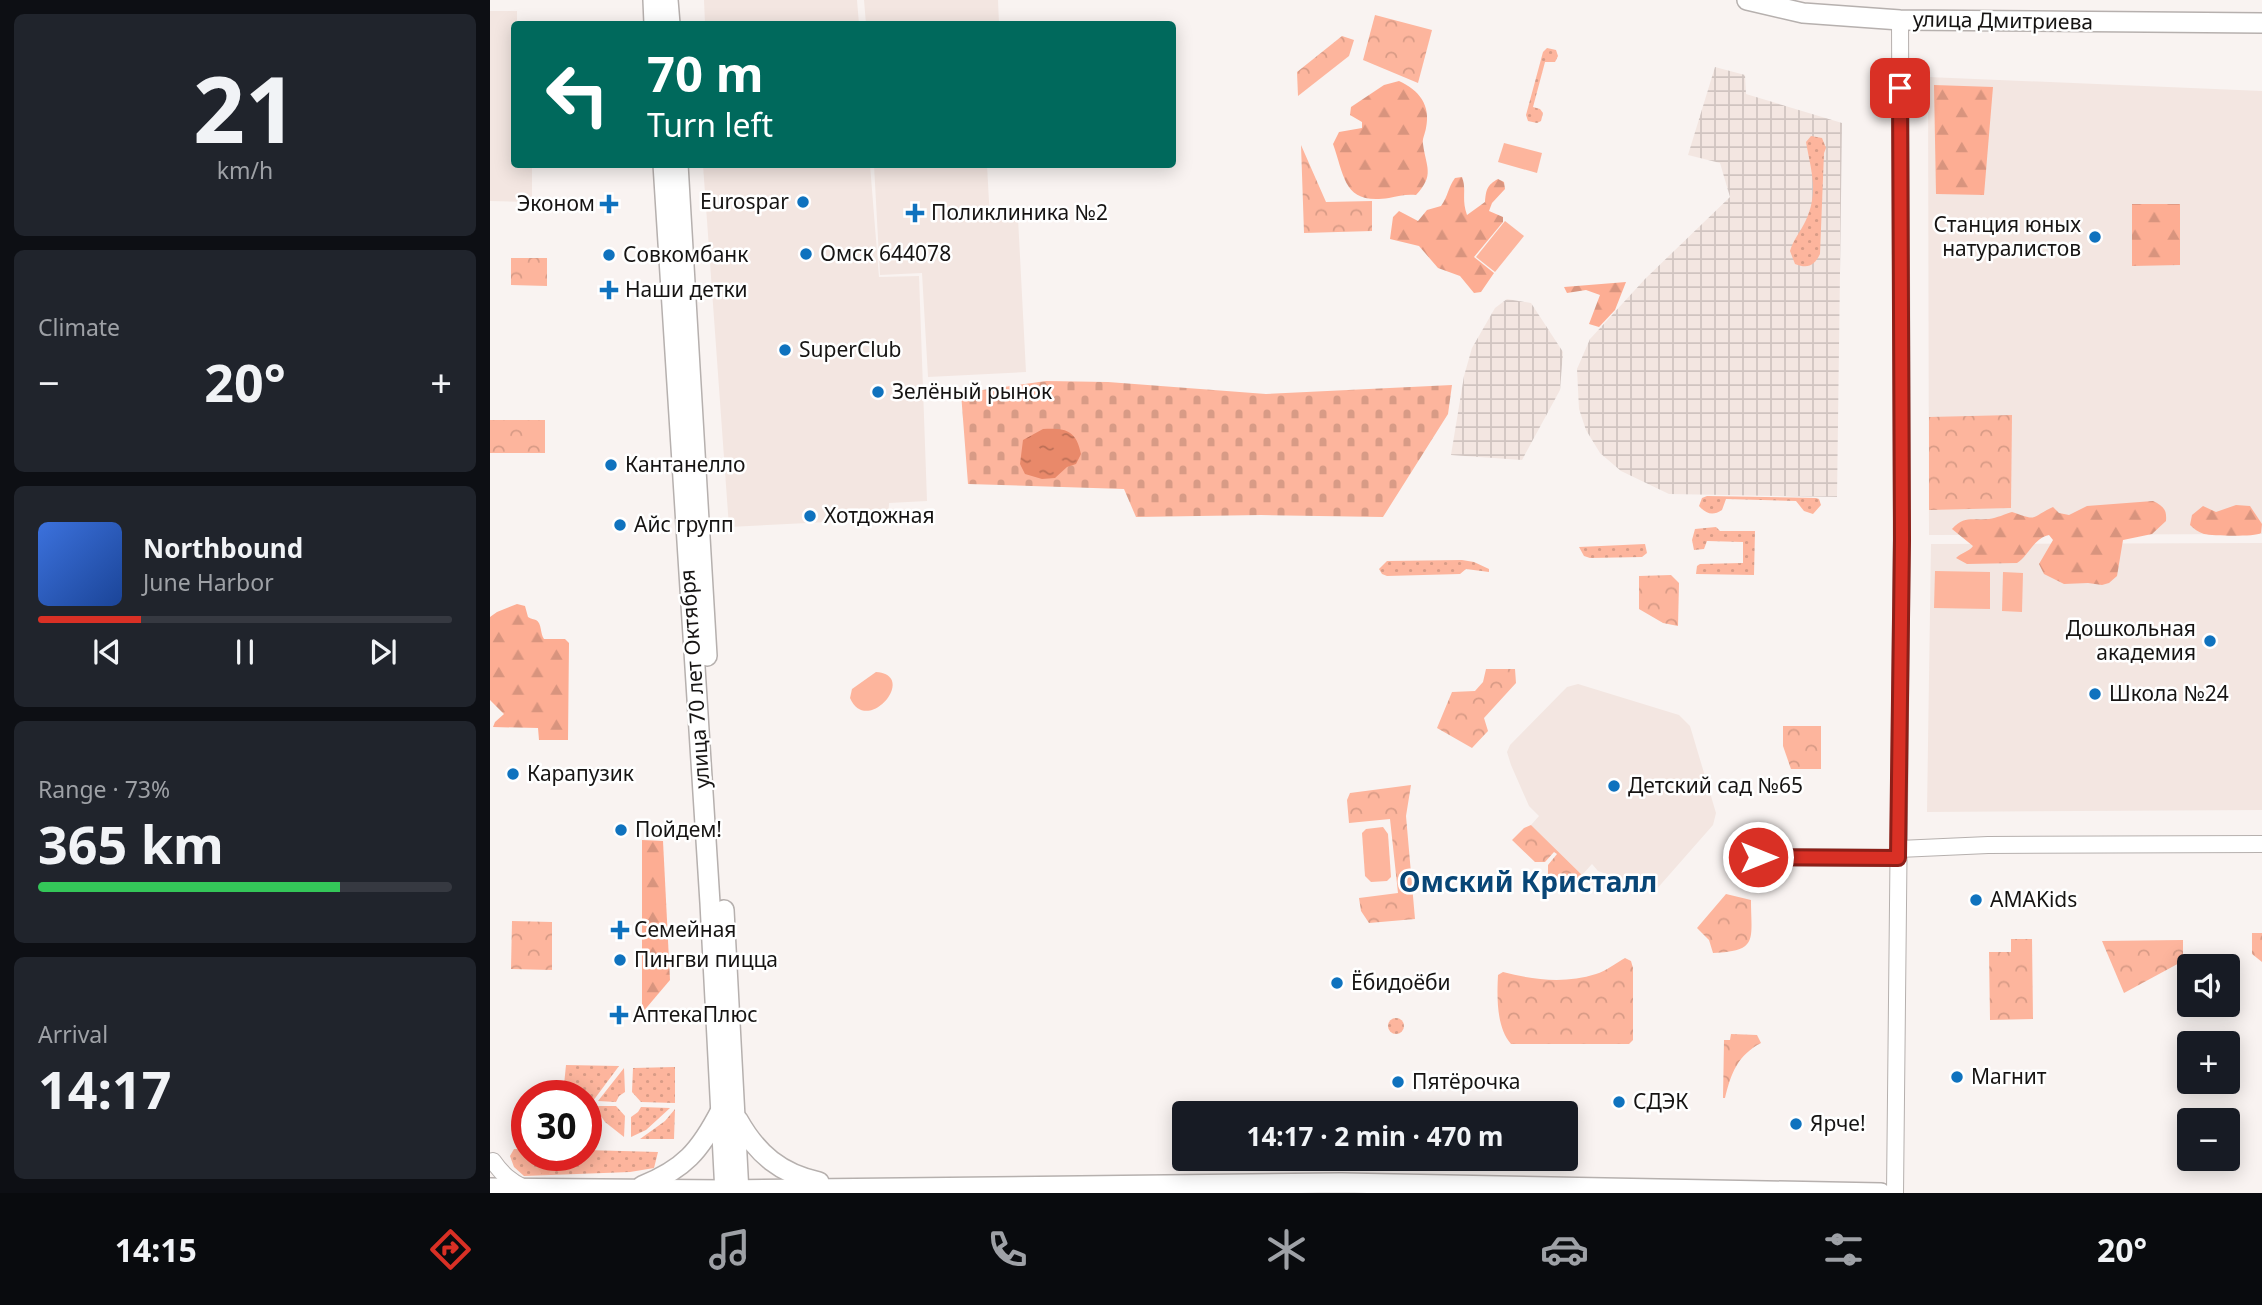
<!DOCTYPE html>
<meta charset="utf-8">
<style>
:root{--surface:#171b24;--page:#20242c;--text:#f1f3f6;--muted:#9ea1a6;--line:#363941;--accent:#d93025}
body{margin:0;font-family:"Noto Sans",sans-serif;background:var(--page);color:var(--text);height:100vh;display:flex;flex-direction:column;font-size:26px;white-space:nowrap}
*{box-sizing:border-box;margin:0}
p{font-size:23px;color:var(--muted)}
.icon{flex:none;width:38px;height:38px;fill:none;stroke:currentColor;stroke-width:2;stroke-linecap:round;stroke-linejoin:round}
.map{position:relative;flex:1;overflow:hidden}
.details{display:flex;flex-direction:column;gap:14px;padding:14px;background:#0d0f14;width:490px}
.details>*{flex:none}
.guide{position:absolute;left:21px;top:21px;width:665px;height:147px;border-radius:7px;box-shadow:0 4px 18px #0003;background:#00695c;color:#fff;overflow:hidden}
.tools{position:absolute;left:1687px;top:954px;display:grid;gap:14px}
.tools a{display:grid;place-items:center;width:63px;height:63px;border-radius:7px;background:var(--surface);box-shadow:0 4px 18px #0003;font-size:35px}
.speed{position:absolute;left:21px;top:1080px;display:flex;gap:14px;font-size:35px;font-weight:700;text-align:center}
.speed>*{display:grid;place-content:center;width:91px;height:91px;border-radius:50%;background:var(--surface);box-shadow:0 4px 18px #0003;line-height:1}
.speed .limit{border:10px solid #d22;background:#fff;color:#111}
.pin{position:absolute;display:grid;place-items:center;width:60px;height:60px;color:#fff;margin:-30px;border-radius:14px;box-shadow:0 4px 10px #0006}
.me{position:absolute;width:77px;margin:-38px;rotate:90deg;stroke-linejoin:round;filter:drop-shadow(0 0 5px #0008)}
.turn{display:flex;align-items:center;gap:24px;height:147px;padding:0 21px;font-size:32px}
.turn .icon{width:91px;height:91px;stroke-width:2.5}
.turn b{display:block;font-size:49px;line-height:60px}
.big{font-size:52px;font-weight:700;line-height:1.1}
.details .card{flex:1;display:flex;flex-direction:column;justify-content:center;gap:10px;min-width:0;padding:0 24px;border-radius:10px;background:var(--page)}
.details .dial{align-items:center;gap:0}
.dial b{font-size:91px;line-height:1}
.song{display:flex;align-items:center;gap:21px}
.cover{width:84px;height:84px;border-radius:10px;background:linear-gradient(135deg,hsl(220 70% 55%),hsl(220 70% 35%))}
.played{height:7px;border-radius:4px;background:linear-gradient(90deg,var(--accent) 25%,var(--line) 25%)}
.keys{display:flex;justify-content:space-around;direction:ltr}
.heat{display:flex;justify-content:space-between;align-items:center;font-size:38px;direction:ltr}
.charge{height:10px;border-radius:5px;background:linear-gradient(90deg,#34c759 73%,var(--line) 0)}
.trip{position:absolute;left:682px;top:1101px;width:406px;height:70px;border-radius:7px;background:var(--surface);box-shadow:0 4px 18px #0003;font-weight:700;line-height:70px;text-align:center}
.tab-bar{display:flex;height:112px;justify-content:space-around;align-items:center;background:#090b0e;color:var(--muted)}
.tab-bar .icon{width:49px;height:49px}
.tab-bar .selected{color:var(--accent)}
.tab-bar b{font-size:32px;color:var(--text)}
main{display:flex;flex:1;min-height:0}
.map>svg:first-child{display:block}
</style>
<main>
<section class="details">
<div class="card dial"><b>21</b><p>km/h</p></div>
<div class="card"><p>Climate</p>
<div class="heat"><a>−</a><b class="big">20°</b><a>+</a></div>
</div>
<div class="card">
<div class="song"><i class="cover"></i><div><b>Northbound</b><p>June Harbor</p></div></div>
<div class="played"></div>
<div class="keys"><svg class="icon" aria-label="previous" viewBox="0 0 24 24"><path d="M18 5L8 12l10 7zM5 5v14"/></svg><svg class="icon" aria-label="pause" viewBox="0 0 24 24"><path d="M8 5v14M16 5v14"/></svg><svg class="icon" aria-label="next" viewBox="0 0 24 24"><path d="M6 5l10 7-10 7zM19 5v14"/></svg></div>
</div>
<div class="card"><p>Range · 73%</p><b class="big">365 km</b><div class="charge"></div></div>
<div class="card"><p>Arrival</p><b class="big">14:17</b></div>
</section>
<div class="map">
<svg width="1772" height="1193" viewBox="0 0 1772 1193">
<defs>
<pattern id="industrial-grid" width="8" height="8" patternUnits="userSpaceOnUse" patternTransform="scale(1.75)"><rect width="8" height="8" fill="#f3e6e1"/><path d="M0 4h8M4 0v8" fill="none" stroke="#d0c4c0"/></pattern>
<pattern id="grass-dots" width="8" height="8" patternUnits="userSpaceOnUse" patternTransform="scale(1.75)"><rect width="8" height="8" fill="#fdb59d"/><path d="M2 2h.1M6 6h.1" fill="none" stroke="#d89b86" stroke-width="1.8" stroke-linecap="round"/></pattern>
<pattern id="forest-firs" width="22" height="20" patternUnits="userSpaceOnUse" patternTransform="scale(1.75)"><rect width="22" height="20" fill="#fdad93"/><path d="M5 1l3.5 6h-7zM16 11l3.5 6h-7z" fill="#d8947e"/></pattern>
<pattern id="cemetery-stones" width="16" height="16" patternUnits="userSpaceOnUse" patternTransform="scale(1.75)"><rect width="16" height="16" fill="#fdb59d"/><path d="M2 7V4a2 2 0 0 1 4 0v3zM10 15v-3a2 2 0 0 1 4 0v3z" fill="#d89b86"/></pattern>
<pattern id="park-crowns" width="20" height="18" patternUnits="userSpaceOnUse" patternTransform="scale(1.75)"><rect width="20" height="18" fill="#fdb59d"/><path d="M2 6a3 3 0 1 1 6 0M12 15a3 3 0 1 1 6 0" fill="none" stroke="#d89b86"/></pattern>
<pattern id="water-ripples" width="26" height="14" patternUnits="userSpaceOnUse" patternTransform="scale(1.75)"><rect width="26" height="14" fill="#e9896a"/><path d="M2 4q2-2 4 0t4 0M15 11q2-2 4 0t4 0" fill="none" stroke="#bc6f56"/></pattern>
</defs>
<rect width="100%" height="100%" fill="#f9f3f1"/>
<g fill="#f3e6e1">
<path d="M 214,0 L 367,0 L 369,24 L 215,24 Z"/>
<path d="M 374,0 L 508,0 L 509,24 L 376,24 Z"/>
<path d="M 0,11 L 27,11 L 27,24 L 24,24 L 24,164 L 42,165 L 42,202 L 0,201 Z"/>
<path d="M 1438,77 L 1772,91 L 1772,534 L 1439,535 Z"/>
<path d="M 213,165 L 380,165 L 389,277 L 429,276 L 437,501 L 399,503 L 398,519 L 239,527 Z"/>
<path d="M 384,165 L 497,165 L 500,220 L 528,218 L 536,372 L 438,377 L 432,273 L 390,275 Z"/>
<path d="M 1772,543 L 1772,810 L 1437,812 L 1441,544 Z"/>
<path d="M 1088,684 L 1189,715 L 1200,726 L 1226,813 L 1223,825 L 1165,891 L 1108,871 L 1102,864 L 1092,875 L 1041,825 L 1049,816 L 1039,806 L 1021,765 L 1017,752 L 1020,745 L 1077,687 Z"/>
</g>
<g fill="url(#industrial-grid)">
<path d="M 1225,67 L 1255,75 L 1256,94 L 1352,123 L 1347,497 L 1179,494 L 1131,471 L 1110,453 L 1096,430 L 1089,409 L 1087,369 L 1100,339 L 1155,279 L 1240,197 L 1230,163 L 1198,155 Z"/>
<path d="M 1017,299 L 1041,303 L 1073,352 L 1070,390 L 1032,460 L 961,455 L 974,376 L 982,348 L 1005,308 Z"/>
</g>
<g fill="url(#grass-dots)">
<path d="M 1057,48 L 1066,50 L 1068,56 L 1065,62 L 1055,62 L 1043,107 L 1050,109 L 1053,113 L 1051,121 L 1047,123 L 1038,121 L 1036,115 L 1053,52 Z"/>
<path d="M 1321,136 L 1332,138 L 1336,148 L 1334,153 L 1330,254 C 1324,266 1318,269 1305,264 L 1300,251 C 1303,240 1311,231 1316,220 C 1329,191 1321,171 1316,142 Z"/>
<path d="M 1217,496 L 1326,498 L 1329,499 L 1331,505 L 1323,514 L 1314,511 L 1306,501 L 1236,499 L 1232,510 C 1223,516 1216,514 1209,506 L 1212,498 Z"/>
<path d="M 1226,527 L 1230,531 L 1265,531 L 1264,575 L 1206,574 L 1207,566 L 1210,564 L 1253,563 L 1253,542 L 1217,541 L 1214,549 L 1204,550 L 1202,540 L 1205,529 Z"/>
<path d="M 1155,544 L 1157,553 L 1152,557 L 1100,558 L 1094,556 L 1089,547 Z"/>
<path d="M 972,560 L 984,562 L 999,569 L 999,572 L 976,569 L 970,574 L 897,576 L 892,574 L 889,569 L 897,561 Z"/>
<circle cx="906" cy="1026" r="8"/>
<path d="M 76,1065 L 129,1066 L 100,1105 L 96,1101 L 96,1096 L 90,1095 L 74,1085 Z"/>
<path d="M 185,1067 L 185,1103 L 151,1102 L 142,1092 L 143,1068 Z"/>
<path d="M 134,1068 L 135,1092 L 129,1096 L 126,1102 L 108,1101 Z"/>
<path d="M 104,1106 L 126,1106 L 135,1116 L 134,1137 L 115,1122 Z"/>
<path d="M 151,1107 L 180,1108 L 156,1130 L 141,1137 L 141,1117 L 148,1112 Z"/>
<path d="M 185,1109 L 184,1139 L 150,1139 L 175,1121 Z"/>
<path d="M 24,1149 L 37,1149 L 37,1155 L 96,1155 L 96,1150 L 168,1152 L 164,1168 L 140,1172 L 34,1176 L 24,1167 L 20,1156 Z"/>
</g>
<g fill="url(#forest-firs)">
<path d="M 909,81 C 929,90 941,105 936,128 C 935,134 932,139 933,144 C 936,167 945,175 926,195 C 916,194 909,196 899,198 C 854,205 855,178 843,144 L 849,132 L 872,128 L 872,122 L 860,115 L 861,107 L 894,85 Z"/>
<path d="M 1444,85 L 1503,87 L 1494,195 L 1446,194 Z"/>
<path d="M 972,177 C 977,190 971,198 977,215 L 995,202 C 996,190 997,185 1008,179 L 1014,182 L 1015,189 L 1002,203 L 999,211 L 1013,217 L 1013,222 L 984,257 L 1004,273 L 991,292 L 984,293 L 970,276 L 948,268 L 929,246 L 900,239 L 903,217 L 909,211 L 928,221 L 937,210 L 951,206 C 958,197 958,187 965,178 Z"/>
<path d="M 1642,204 L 1690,204 L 1690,265 L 1642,266 Z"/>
<path d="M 1136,282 L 1125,310 L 1109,327 L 1099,324 L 1110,295 L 1096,290 L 1077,293 L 1074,287 Z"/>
<path d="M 1663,501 C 1673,506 1677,509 1676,521 L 1662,534 L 1633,540 L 1627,576 L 1619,583 L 1612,585 L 1598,583 L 1574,584 L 1554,574 L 1549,564 L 1563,540 L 1559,535 C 1544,538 1539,555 1527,563 L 1477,564 L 1466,558 C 1472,552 1479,552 1483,546 L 1462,529 C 1475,515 1483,521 1499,519 C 1507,518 1515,514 1522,512 C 1549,521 1538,519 1563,507 L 1569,513 L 1579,515 L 1597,506 Z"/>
<path d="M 1746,505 L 1760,506 L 1772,524 L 1771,533 C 1765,537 1723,536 1714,534 C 1708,532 1704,529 1700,525 L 1702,515 L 1713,506 L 1726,512 Z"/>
<path d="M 27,604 L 35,606 L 38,617 C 41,619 44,619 46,620 C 52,623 50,634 54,639 L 75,639 L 79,643 L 78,740 L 49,740 L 48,728 L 3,727 L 5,722 L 14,714 L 0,700 L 0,617 L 7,612 Z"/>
<path d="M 152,840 L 173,841 L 180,980 L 152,1013 Z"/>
<path d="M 50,1155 L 60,1155 L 63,1165 L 59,1174 L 52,1174 L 47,1167 L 47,1156 Z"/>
</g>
<path fill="url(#cemetery-stones)" d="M 556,381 L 618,382 L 776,394 L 962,385 L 958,414 L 893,517 L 771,515 L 646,517 L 634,489 L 478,484 L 471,393 Z"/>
<g fill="url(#park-crowns)">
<path d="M 885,15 L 942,30 L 928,83 L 873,60 Z"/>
<path d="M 852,36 L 864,40 L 859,56 L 808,96 L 807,72 Z"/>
<path d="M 811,145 L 836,202 L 882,201 L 882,231 L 814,233 Z"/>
<path d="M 21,258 L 57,258 L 57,286 L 21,285 Z"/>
<path d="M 1522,415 L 1521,508 L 1439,510 L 1439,417 Z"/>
<rect x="0" y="420" width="55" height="33"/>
<path d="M 1181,575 L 1189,583 L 1188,626 L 1173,623 L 1149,609 L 1149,576 Z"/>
<path d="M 996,669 L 1025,669 L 1026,683 L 994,718 L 998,731 L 982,748 L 947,728 L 962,692 L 985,691 L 993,682 Z"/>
<path d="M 1293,726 L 1331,726 L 1331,769 L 1301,769 L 1293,746 Z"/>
<path d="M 921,785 L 916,816 L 925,919 L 879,923 L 871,911 L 869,898 L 908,893 L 900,819 L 859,823 L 857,800 L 860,793 Z"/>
<path d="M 1041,825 L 1092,875 L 1089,881 L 1078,893 L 1058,874 L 1058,865 L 1067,854 L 1064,852 L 1055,862 L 1045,862 L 1022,840 L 1034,828 Z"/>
<path d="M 1236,894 L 1261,900 C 1261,940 1269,951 1223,953 L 1219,940 L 1207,928 Z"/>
<path d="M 22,921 L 62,922 L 62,970 L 21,969 Z"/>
<path d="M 1762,933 L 1772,933 L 1772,962 L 1762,954 Z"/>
<path d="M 1521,939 L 1542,939 L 1543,1019 L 1500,1020 L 1499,952 L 1521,952 Z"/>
<path d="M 1693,940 L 1693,961 L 1634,993 L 1612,941 Z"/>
<path d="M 1135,958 L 1141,961 L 1143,968 L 1143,1040 L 1139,1044 L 1021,1044 C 1006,1027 1007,996 1008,975 L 1013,972 C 1043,980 1075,984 1106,974 C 1116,971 1126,963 1135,958 Z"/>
<path d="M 1241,1034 L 1267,1035 L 1271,1043 C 1248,1055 1241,1073 1235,1098 L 1233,1098 L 1234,1040 L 1240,1040 Z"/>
</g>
<g fill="#fdb59d">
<path d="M 1014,143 L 1052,153 L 1047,173 L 1008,162 Z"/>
<path d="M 1015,221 L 1034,236 L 1005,272 L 986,257 Z"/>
<path d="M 1445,571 L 1500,572 L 1500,609 L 1444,608 Z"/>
<path d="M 1513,572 L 1533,573 L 1532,612 L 1512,611 Z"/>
<path d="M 386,672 C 429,675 377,737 360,698 L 362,689 Z"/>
<path d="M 893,827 L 898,834 L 901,877 L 897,881 L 881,882 L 875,876 L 872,833 L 876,829 Z"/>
</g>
<path fill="url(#water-ripples)" d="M 553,429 C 576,428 586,430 591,454 L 586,464 L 577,467 L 565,478 L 552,479 L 535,474 L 530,464 L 533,440 Z"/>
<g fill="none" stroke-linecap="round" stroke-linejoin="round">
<defs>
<g id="minor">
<path d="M 1409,849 L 1498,845 L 1772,844"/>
<path d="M 1268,857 L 1408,858"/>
<path d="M 3,1161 C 12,1174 20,1181 34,1188"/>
<path d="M 1405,1193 L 1412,521 L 1410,20"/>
</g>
<g id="major">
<path d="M 163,0 L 164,24"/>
<path d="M 178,0 L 180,24"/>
<path d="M 1257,0 L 1313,13 L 1410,20 L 1772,23"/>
<path d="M 173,164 L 220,903 L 235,1193"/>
<path d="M 188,164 L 217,656"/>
<path d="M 234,910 L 249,1193"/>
<path d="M 248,1120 C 267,1154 291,1174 329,1182"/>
<path d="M 152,1186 C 194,1169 210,1151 231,1110"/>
<path d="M 0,1188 L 235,1190 L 851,1183 L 1391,1193"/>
</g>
</defs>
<use href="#minor" stroke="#b6b0ae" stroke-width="18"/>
<use href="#major" stroke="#b6b0ae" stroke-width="22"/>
<use href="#minor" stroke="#fff" stroke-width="16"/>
<use href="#major" stroke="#fff" stroke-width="19"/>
</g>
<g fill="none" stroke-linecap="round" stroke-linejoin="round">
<defs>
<path id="route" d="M 1268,857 L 1408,858 L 1412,540 L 1410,88"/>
</defs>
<use href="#route" stroke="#8d1f18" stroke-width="18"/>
<use href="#route" stroke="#d93025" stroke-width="12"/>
</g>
<g fill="#0f72be" stroke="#fff" stroke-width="2.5">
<circle cx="313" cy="202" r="7"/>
<path d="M115.5 193.5h7v7h7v7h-7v7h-7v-7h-7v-7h7z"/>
<path d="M421.5 202.5h7v7h7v7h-7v7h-7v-7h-7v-7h7z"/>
<circle cx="1605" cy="237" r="7"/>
<circle cx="316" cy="254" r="7"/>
<circle cx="119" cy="255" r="7"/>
<path d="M115.5 279.5h7v7h7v7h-7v7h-7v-7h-7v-7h7z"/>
<circle cx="295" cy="350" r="7"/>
<circle cx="388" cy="392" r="7"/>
<circle cx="121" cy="465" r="7"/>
<circle cx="320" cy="516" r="7"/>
<circle cx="130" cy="525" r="7"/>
<circle cx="1720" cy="641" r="7"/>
<circle cx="1605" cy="694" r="7"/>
<circle cx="23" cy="774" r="7"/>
<circle cx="1124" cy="786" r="7"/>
<circle cx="131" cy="830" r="7"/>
<circle cx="1486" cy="900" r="7"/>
<path d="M126.5 919.5h7v7h7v7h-7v7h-7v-7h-7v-7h7z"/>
<circle cx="130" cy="960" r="7"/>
<circle cx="847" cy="983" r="7"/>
<path d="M125.5 1004.5h7v7h7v7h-7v7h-7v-7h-7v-7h7z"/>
<circle cx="1467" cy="1077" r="7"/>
<circle cx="908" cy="1082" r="7"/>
<circle cx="1129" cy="1102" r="7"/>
<circle cx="1306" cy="1124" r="7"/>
</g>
<g text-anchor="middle" stroke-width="5" stroke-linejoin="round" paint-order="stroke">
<g font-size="21" fill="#161413" stroke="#fff">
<text transform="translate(1513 21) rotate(1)" y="7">улица Дмитриева</text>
<text transform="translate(205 679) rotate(-94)" y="7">улица 70 лет Октября</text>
</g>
<g font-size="21" fill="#161413" stroke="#fff" text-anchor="start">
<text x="299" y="209" text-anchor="end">Eurospar</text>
<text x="105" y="211" text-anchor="end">Эконом</text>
<text x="441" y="220">Поликлиника №2</text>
<text x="1591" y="232" text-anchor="end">Станция юных<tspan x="1591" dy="24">натуралистов</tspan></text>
<text x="330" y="261">Омск 644078</text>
<text x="133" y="262">Совкомбанк</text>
<text x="135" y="297">Наши детки</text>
<text x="309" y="357">SuperClub</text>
<text x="402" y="399">Зелёный рынок</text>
<text x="135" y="472">Кантанелло</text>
<text x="334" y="523">Хотдожная</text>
<text x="144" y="532">Айс групп</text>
<text x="1706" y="636" text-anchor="end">Дошкольная<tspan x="1706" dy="24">академия</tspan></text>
<text x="1619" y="701">Школа №24</text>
<text x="37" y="781">Карапузик</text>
<text x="1138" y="793">Детский сад №65</text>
<text x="145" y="837">Пойдем!</text>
<text x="1500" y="907">AMAKids</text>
<text x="144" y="937">Семейная</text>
<text x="144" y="967">Пингви пицца</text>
<text x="861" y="990">Ёбидоёби</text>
<text x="143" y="1022">АптекаПлюс</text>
<text x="1481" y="1084">Магнит</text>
<text x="922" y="1089">Пятёрочка</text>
<text x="1143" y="1109">СДЭК</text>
<text x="1320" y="1131">Ярче!</text>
</g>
<g font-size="28" font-weight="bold" fill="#094676" stroke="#fff">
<text x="1038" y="892">Омский Кристалл</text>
</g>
</g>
</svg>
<div class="tools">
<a><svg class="icon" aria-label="sound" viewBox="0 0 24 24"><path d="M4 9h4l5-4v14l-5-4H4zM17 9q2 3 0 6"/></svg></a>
<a>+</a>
<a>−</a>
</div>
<div class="speed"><div class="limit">30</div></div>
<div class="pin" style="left:1410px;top:88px;background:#d93025"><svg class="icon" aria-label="arrive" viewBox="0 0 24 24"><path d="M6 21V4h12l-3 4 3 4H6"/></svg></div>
<svg class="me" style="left:1268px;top:857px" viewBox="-20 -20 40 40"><circle r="17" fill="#d93025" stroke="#fff" stroke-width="3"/><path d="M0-11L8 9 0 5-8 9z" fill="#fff"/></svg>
<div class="trip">14:17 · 2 min · 470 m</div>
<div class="guide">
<div class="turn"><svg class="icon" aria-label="left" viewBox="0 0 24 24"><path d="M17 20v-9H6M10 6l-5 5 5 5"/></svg><div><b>70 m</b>Turn left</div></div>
</div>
</div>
</main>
<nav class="tab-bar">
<b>14:15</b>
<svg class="icon selected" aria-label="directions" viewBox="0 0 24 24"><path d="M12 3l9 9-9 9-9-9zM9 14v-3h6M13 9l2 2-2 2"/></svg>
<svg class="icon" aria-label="music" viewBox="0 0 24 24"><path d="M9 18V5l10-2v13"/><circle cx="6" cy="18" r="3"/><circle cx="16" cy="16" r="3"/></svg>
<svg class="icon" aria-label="phone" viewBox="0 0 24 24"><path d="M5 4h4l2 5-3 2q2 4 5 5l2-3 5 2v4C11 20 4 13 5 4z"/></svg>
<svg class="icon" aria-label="climate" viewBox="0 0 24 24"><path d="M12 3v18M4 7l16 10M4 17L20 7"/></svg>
<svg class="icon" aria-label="car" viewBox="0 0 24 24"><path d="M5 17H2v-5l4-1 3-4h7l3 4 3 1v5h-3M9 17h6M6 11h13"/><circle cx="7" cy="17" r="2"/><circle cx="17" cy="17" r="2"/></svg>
<svg class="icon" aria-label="filters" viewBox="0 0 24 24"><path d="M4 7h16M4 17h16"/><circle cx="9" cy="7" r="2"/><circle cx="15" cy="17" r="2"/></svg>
<b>20°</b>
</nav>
